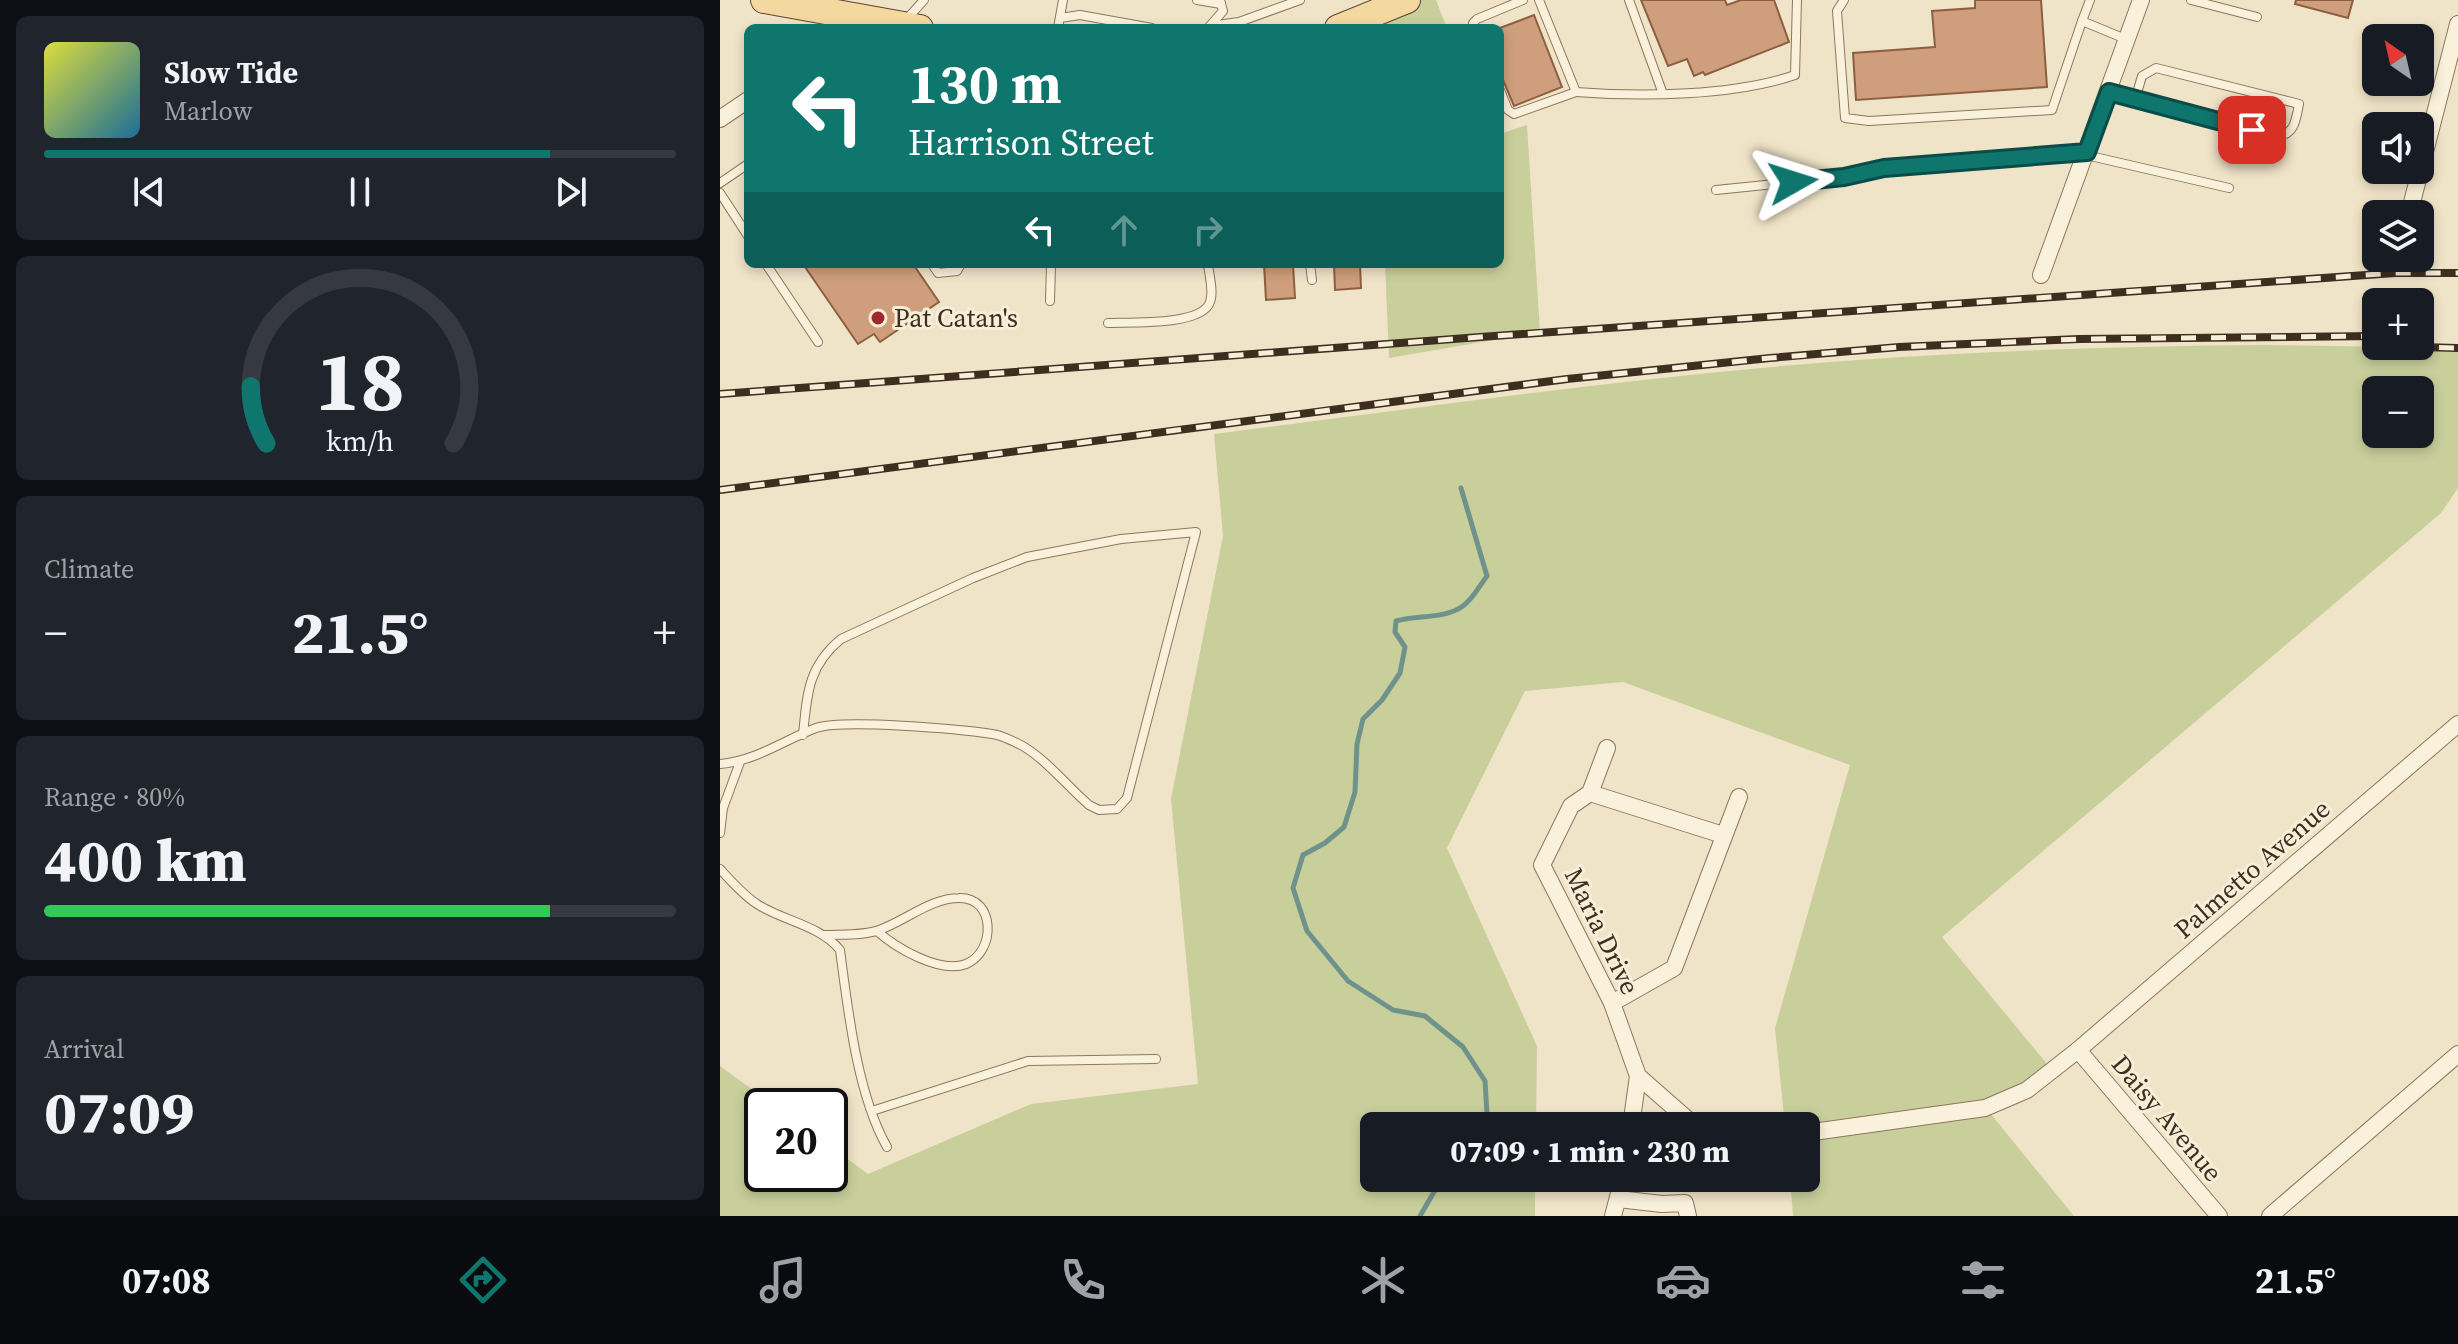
<!DOCTYPE html>
<meta charset="utf-8">
<style>
:root{--surface:#171b24;--page:#20242c;--text:#f1f3f6;--muted:#9ea1a6;--line:#363941;--accent:#0f766e}
body{margin:0;font-family:"Source Serif 4",serif;background:var(--page);color:var(--text);height:100vh;display:flex;flex-direction:column;font-size:30px;white-space:nowrap}
*{box-sizing:border-box;margin:0}
p{font-size:26px;color:var(--muted)}
.icon{flex:none;width:44px;height:44px;fill:none;stroke:currentColor;stroke-width:2;stroke-linecap:round;stroke-linejoin:round}
.map{position:relative;flex:1;overflow:hidden}
.drawer{display:flex;flex-direction:column;gap:16px;padding:16px;background:#0d0f14;width:720px}
.drawer>*{flex:none}
.top-card{position:absolute;left:24px;top:24px;width:760px;height:244px;border-radius:12px;box-shadow:0 4px 12px #0003;background:#0f766e;color:#fff;overflow:hidden}
.needle{width:52px;rotate:326deg}
.buttons{position:absolute;left:1642px;top:24px;display:grid;gap:16px}
.buttons a{display:grid;place-items:center;width:72px;height:72px;border-radius:12px;background:var(--surface);box-shadow:0 4px 12px #0003;font-size:40px}
.speed{position:absolute;left:24px;top:1088px;display:flex;gap:16px;font-size:40px;font-weight:700;text-align:center}
.speed>*{display:grid;place-content:center;width:104px;height:104px;border-radius:50%;background:var(--surface);box-shadow:0 4px 12px #0003;line-height:1}
.speed .limit{border:4px solid #111;border-radius:12px;background:#fff;color:#111}
.pin{position:absolute;display:grid;place-items:center;width:68px;height:68px;color:#fff;margin:-34px;border-radius:16px;box-shadow:0 4px 12px #0006}
.me{position:absolute;width:88px;margin:-44px;rotate:84deg;stroke-linejoin:round;filter:drop-shadow(0 0 6px #0008)}
.turn{display:flex;align-items:center;gap:28px;height:168px;padding:0 32px;font-size:36px}
.turn .icon{width:104px;height:104px;stroke-width:2.5}
.turn b{display:block;font-size:56px;line-height:68px}
.lanes{display:flex;align-items:center;height:76px;padding:0 32px;background:#0003;justify-content:center;gap:40px;direction:ltr}
.lanes .off{opacity:.35}
.big{font-size:60px;font-weight:800;line-height:1.1}
.drawer .tile{flex:1;display:flex;flex-direction:column;justify-content:center;gap:12px;min-width:0;padding:0 28px;border-radius:12px;background:var(--page)}
.drawer .dial{align-items:center;gap:0}
.dial svg{height:208px;overflow:visible;fill:none;stroke:var(--line);stroke-width:7;stroke-linecap:round;text-anchor:middle}
.dial text{fill:var(--text);stroke:none}
.song{display:flex;align-items:center;gap:24px}
.cover{width:96px;height:96px;border-radius:12px;background:linear-gradient(135deg,hsl(60 70% 55%),hsl(200 70% 35%))}
.played{height:8px;border-radius:4px;background:linear-gradient(90deg,var(--accent) 80%,var(--line) 80%)}
.keys{display:flex;justify-content:space-around;direction:ltr}
.heat{display:flex;justify-content:space-between;align-items:center;font-size:44px;direction:ltr}
.charge{height:12px;border-radius:6px;background:linear-gradient(90deg,#34c759 80%,var(--line) 0)}
.trip{position:absolute;left:640px;top:1112px;width:460px;height:80px;border-radius:12px;background:var(--surface);box-shadow:0 4px 12px #0003;font-weight:800;line-height:80px;text-align:center}
.tabs{display:flex;height:128px;justify-content:space-around;align-items:center;background:#090b0e;color:var(--muted)}
.tabs .icon{width:56px;height:56px}
.tabs .on{color:var(--accent)}
.tabs b{font-size:36px;color:var(--text)}
main{display:flex;flex:1;min-height:0}
.map>svg:first-child{display:block}
</style>
<main>
<section class="drawer">
<div class="tile">
<div class="song"><i class="cover"></i><div><b>Slow Tide</b><p>Marlow</p></div></div>
<div class="played"></div>
<div class="keys"><svg class="icon" aria-label="previous" viewBox="0 0 24 24"><path d="M18 5L8 12l10 7zM5 5v14"/></svg><svg class="icon" aria-label="pause" viewBox="0 0 24 24"><path d="M8 5v14M16 5v14"/></svg><svg class="icon" aria-label="next" viewBox="0 0 24 24"><path d="M6 5l10 7-10 7zM19 5v14"/></svg></div>
</div>
<div class="tile dial"><svg viewBox="0 0 100 80">
<path d="M14 69A42 42 0 1 1 86 69"/>
<path d="M14 69A42 42 0 0 1 8 47" stroke="#0f766e"/>
<text x="50" y="56" font-size="32" font-weight="700">18</text>
<text x="50" y="72" font-size="11">km/h</text>
</svg></div>
<div class="tile"><p>Climate</p>
<div class="heat"><a>−</a><b class="big">21.5°</b><a>+</a></div>
</div>
<div class="tile"><p>Range · 80%</p><b class="big">400 km</b><div class="charge"></div></div>
<div class="tile"><p>Arrival</p><b class="big">07:09</b></div>
</section>
<div class="map">
<svg width="1738" height="1216" viewBox="0 0 1738 1216">
<rect width="100%" height="100%" fill="#f0e4c8"/>
<g fill="#c9cf9b" fill-rule="evenodd">
<path d="M 687,0 L 716,0 L 727,28 L 663,28 L 658,12 Z"/>
<path d="M 807,125 L 820,332 L 669,358 L 665,264 L 780,264 L 780,134 Z"/>
<path d="M 1544,345 L 1738,348 L 1738,488 L 1721,513 L 1222,937 L 1332,1070 L 1266,1108 L 1354,1216 L 1073,1216 L 1070,1178 L 1086,1178 L 1086,1126 L 1065,1126 L 1055,1028 L 1130,765 L 903,682 L 805,691 L 727,848 L 817,1046 L 816,1126 L 654,1126 L 654,1178 L 815,1178 L 815,1216 L 0,1216 L 0,1066 L 55,1106 L 42,1106 L 42,1174 L 110,1174 L 110,1146 L 148,1174 L 311,1104 L 478,1084 L 451,799 L 503,536 L 494,434 C 708,407 923,375 1138,360 C 1274,350 1409,346 1544,345 ZM 1656,390 L 1700,390 L 1700,434 L 1656,434 Z"/>
</g>
<g fill="none" stroke-linecap="round" stroke-linejoin="round">
<g stroke="#6f938a" stroke-width="5">
<path d="M 741,488 L 767,576 C 760,585 753,599 743,606 C 725,619 698,615 676,621 L 675,632 L 685,647 L 680,673 L 662,700 L 643,719 L 637,744 L 635,792 L 624,827 L 605,843 L 583,855 L 573,888 L 587,931 L 628,981 L 673,1010 L 705,1016 L 743,1047 L 765,1081 L 767,1114 L 762,1126"/>
<path d="M 700,1216 L 714,1192 L 728,1178"/>
</g>
</g>
<g fill="#cf9f7d" stroke="#8d5f41" stroke-width="2">
<path d="M 921,0 L 1005,0 L 1007,5 L 1021,0 L 1054,0 L 1069,42 L 985,75 L 983,72 L 974,76 L 967,59 L 948,66 Z"/>
<path d="M 1255,0 L 1321,0 L 1327,87 L 1136,100 L 1133,53 L 1215,47 L 1212,11 L 1255,8 Z"/>
<path d="M 1576,0 L 1633,0 L 1628,18 L 1575,4 Z"/>
<path d="M 814,15 L 842,87 L 794,106 L 780,73 L 780,28 Z"/>
<path d="M 83,264 L 193,264 L 219,302 L 160,342 L 154,334 L 138,344 Z"/>
<path d="M 544,264 L 573,264 L 575,298 L 546,300 Z"/>
<path d="M 614,264 L 640,264 L 641,288 L 615,290 Z"/>
</g>
<g fill="none" stroke-linecap="round" stroke-linejoin="round">
<defs>
<g id="lane">
<path d="M 477,0 L 501,4"/>
<path d="M 819,0 L 856,92 C 922,97 1013,96 1075,75 L 1077,0"/>
<path d="M 909,0 L 943,94"/>
<path d="M 1124,0 L 1117,11 L 1125,118 L 1149,121 L 1332,110 L 1362,21 L 1408,40"/>
<path d="M 1471,0 L 1537,17"/>
<path d="M 340,18 L 360,15 L 432,28"/>
<path d="M 185,21 L 204,0"/>
<path d="M 1362,21 L 1370,0"/>
<path d="M 490,26 L 519,22 L 580,0"/>
<path d="M 489,27 L 503,11 L 500,0"/>
<path d="M 338,28 L 343,0"/>
<path d="M 754,28 L 753,23 L 757,19 L 803,0"/>
<path d="M 780,90 L 788,110 L 794,114 L 856,92"/>
<path d="M 1389,92 L 1557,136 C 1575,135 1576,119 1579,104 L 1436,68 L 1422,76 L 1415,100"/>
<path d="M 1366,155 L 1509,188"/>
<path d="M 0,183 L 28,164"/>
<path d="M 996,190 L 1124,177 L 1164,168 L 1365,152"/>
<path d="M 0,193 L 28,236"/>
<path d="M 46,264 L 98,342"/>
<path d="M 212,264 L 218,273 L 237,271 L 241,264"/>
<path d="M 590,264 L 592,280"/>
<path d="M 330,301 L 331,264"/>
<path d="M 388,323 C 410,322 482,326 490,302 C 494,291 489,275 488,264"/>
<path d="M 0,764 C 36,761 64,740 96,728 C 123,719 240,729 272,734 C 282,735 292,741 301,745 C 326,759 347,786 369,805 L 379,810 L 397,809 L 407,798 L 476,532 L 401,539 L 307,557 L 253,578 L 121,639 C 88,666 87,694 83,735"/>
<path d="M 0,833 L 3,808 L 20,762"/>
<path d="M 0,869 C 11,881 23,895 37,904 C 63,921 100,925 120,950 C 128,1010 137,1094 167,1147"/>
<path d="M 104,935 C 121,934 143,936 159,930 C 185,921 211,898 239,898 C 276,897 276,952 246,964 C 220,974 176,948 157,931"/>
<path d="M 152,1111 L 308,1061 L 436,1059"/>
</g>
<g id="street">
<path d="M 0,119 L 28,100"/>
<path d="M 1689,214 L 1738,24"/>
<path d="M 1321,275 L 1421,0"/>
<path d="M 887,748 L 870,793 L 851,806 L 822,865 L 892,1003 L 918,1076 L 975,1126"/>
<path d="M 870,793 L 1003,835"/>
<path d="M 892,1003 L 954,968 L 1019,797"/>
<path d="M 1358,1050 L 1499,1216"/>
<path d="M 911,1126 L 918,1076"/>
<path d="M 1086,1133 L 1265,1108 L 1307,1090 L 1358,1050 L 1738,724"/>
<path d="M 898,1199 L 942,1204 L 965,1203 L 968,1216"/>
<path d="M 893,1216 L 903,1178"/>
<path d="M 1550,1216 L 1738,1054"/>
</g>
<g id="primary">
<path d="M 44,0 L 200,28"/>
<path d="M 618,28 L 687,0"/>
</g>
</defs>
<use href="#lane" stroke="#8d765c" stroke-width="10"/>
<use href="#street" stroke="#8d765c" stroke-width="18"/>
<use href="#primary" stroke="#5b4430" stroke-width="28"/>
<use href="#lane" stroke="#faf1dc" stroke-width="8"/>
<use href="#street" stroke="#faf1dc" stroke-width="16"/>
<use href="#primary" stroke="#f3d9a0" stroke-width="26"/>
<defs>
<g id="rail">
<path d="M 1659,346 L 1738,348"/>
<path d="M 0,394 L 760,337 L 1675,273 L 1738,273"/>
<path d="M 0,490 L 847,379 L 1050,358 L 1179,347 L 1359,339 L 1656,336"/>
</g>
</defs>
<use href="#rail" stroke="#3d2e20" stroke-width="8"/>
<use href="#rail" stroke="#f7eed8" stroke-width="5" stroke-dasharray="15" stroke-linecap="butt"/>
</g>
<g fill="none" stroke-linecap="round" stroke-linejoin="round">
<defs>
<path id="route" d="M 1073,182 L 1124,177 L 1164,168 L 1367,152 L 1389,92 L 1532,130"/>
</defs>
<use href="#route" stroke="#0a4d48" stroke-width="20"/>
<use href="#route" stroke="#0f766e" stroke-width="14"/>
</g>
<circle fill="#9e2a2b" stroke="#f7eed8" stroke-width="3" cx="158" cy="318" r="8"/>
<g text-anchor="middle" stroke-width="6" stroke-linejoin="round" paint-order="stroke">
<g font-size="26" fill="#3d2e20" stroke="#f7eed8" text-anchor="start">
<text x="174" y="327">Pat Catan's</text>
</g>
<g font-size="26" fill="#3d2e20" stroke="#f7eed8">
<text transform="translate(1532 869) rotate(-41)" y="9">Palmetto Avenue</text>
<text transform="translate(882 931) rotate(64)" y="9">Maria Drive</text>
<text transform="translate(1447 1118) rotate(50)" y="9">Daisy Avenue</text>
</g>
</g>
</svg>
<div class="buttons">
<a><svg class="needle" viewBox="-14 -14 28 28"><path d="M0-13l5 13h-10z" fill="#e53935"/><path d="M0 13l5-13h-10z" fill="#9ea1a6"/></svg></a>
<a><svg class="icon" aria-label="sound" viewBox="0 0 24 24"><path d="M4 9h4l5-4v14l-5-4H4zM17 9q2 3 0 6"/></svg></a>
<a><svg class="icon" aria-label="layers" viewBox="0 0 24 24"><path d="M12 4l9 5-9 5-9-5zM3 14l9 5 9-5"/></svg></a>
<a>+</a>
<a>−</a>
</div>
<div class="speed"><div class="limit">20</div></div>
<div class="pin" style="left:1532px;top:130px;background:#d93025"><svg class="icon" aria-label="arrive" viewBox="0 0 24 24"><path d="M6 21V4h12l-3 4 3 4H6"/></svg></div>
<svg class="me" style="left:1073px;top:182px" viewBox="-20 -20 40 40"><path d="M0-17L14 15 0 8-14 15z" fill="#0f766e" stroke="#fff" stroke-width="4"/></svg>
<div class="trip">07:09 · 1 min · 230 m</div>
<div class="top-card">
<div class="turn"><svg class="icon" aria-label="left" viewBox="0 0 24 24"><path d="M17 20v-9H6M10 6l-5 5 5 5"/></svg><div><b>130 m</b>Harrison Street</div></div>
<div class="lanes"><svg class="icon" aria-label="left" viewBox="0 0 24 24"><path d="M17 20v-9H6M10 6l-5 5 5 5"/></svg><svg class="icon off" aria-label="ahead" viewBox="0 0 24 24"><path d="M12 20V5M6 11l6-6 6 6"/></svg><svg class="icon off" aria-label="right" viewBox="0 0 24 24"><path d="M7 20v-9h11M14 6l5 5-5 5"/></svg></div>
</div>
</div>
</main>
<nav class="tabs">
<b>07:08</b>
<svg class="icon on" aria-label="directions" viewBox="0 0 24 24"><path d="M12 3l9 9-9 9-9-9zM9 14v-3h6M13 9l2 2-2 2"/></svg>
<svg class="icon" aria-label="music" viewBox="0 0 24 24"><path d="M9 18V5l10-2v13"/><circle cx="6" cy="18" r="3"/><circle cx="16" cy="16" r="3"/></svg>
<svg class="icon" aria-label="phone" viewBox="0 0 24 24"><path d="M5 4h4l2 5-3 2q2 4 5 5l2-3 5 2v4C11 20 4 13 5 4z"/></svg>
<svg class="icon" aria-label="climate" viewBox="0 0 24 24"><path d="M12 3v18M4 7l16 10M4 17L20 7"/></svg>
<svg class="icon" aria-label="car" viewBox="0 0 24 24"><path d="M5 17H2v-5l4-1 3-4h7l3 4 3 1v5h-3M9 17h6M6 11h13"/><circle cx="7" cy="17" r="2"/><circle cx="17" cy="17" r="2"/></svg>
<svg class="icon" aria-label="filters" viewBox="0 0 24 24"><path d="M4 7h16M4 17h16"/><circle cx="9" cy="7" r="2"/><circle cx="15" cy="17" r="2"/></svg>
<b>21.5°</b>
</nav>
